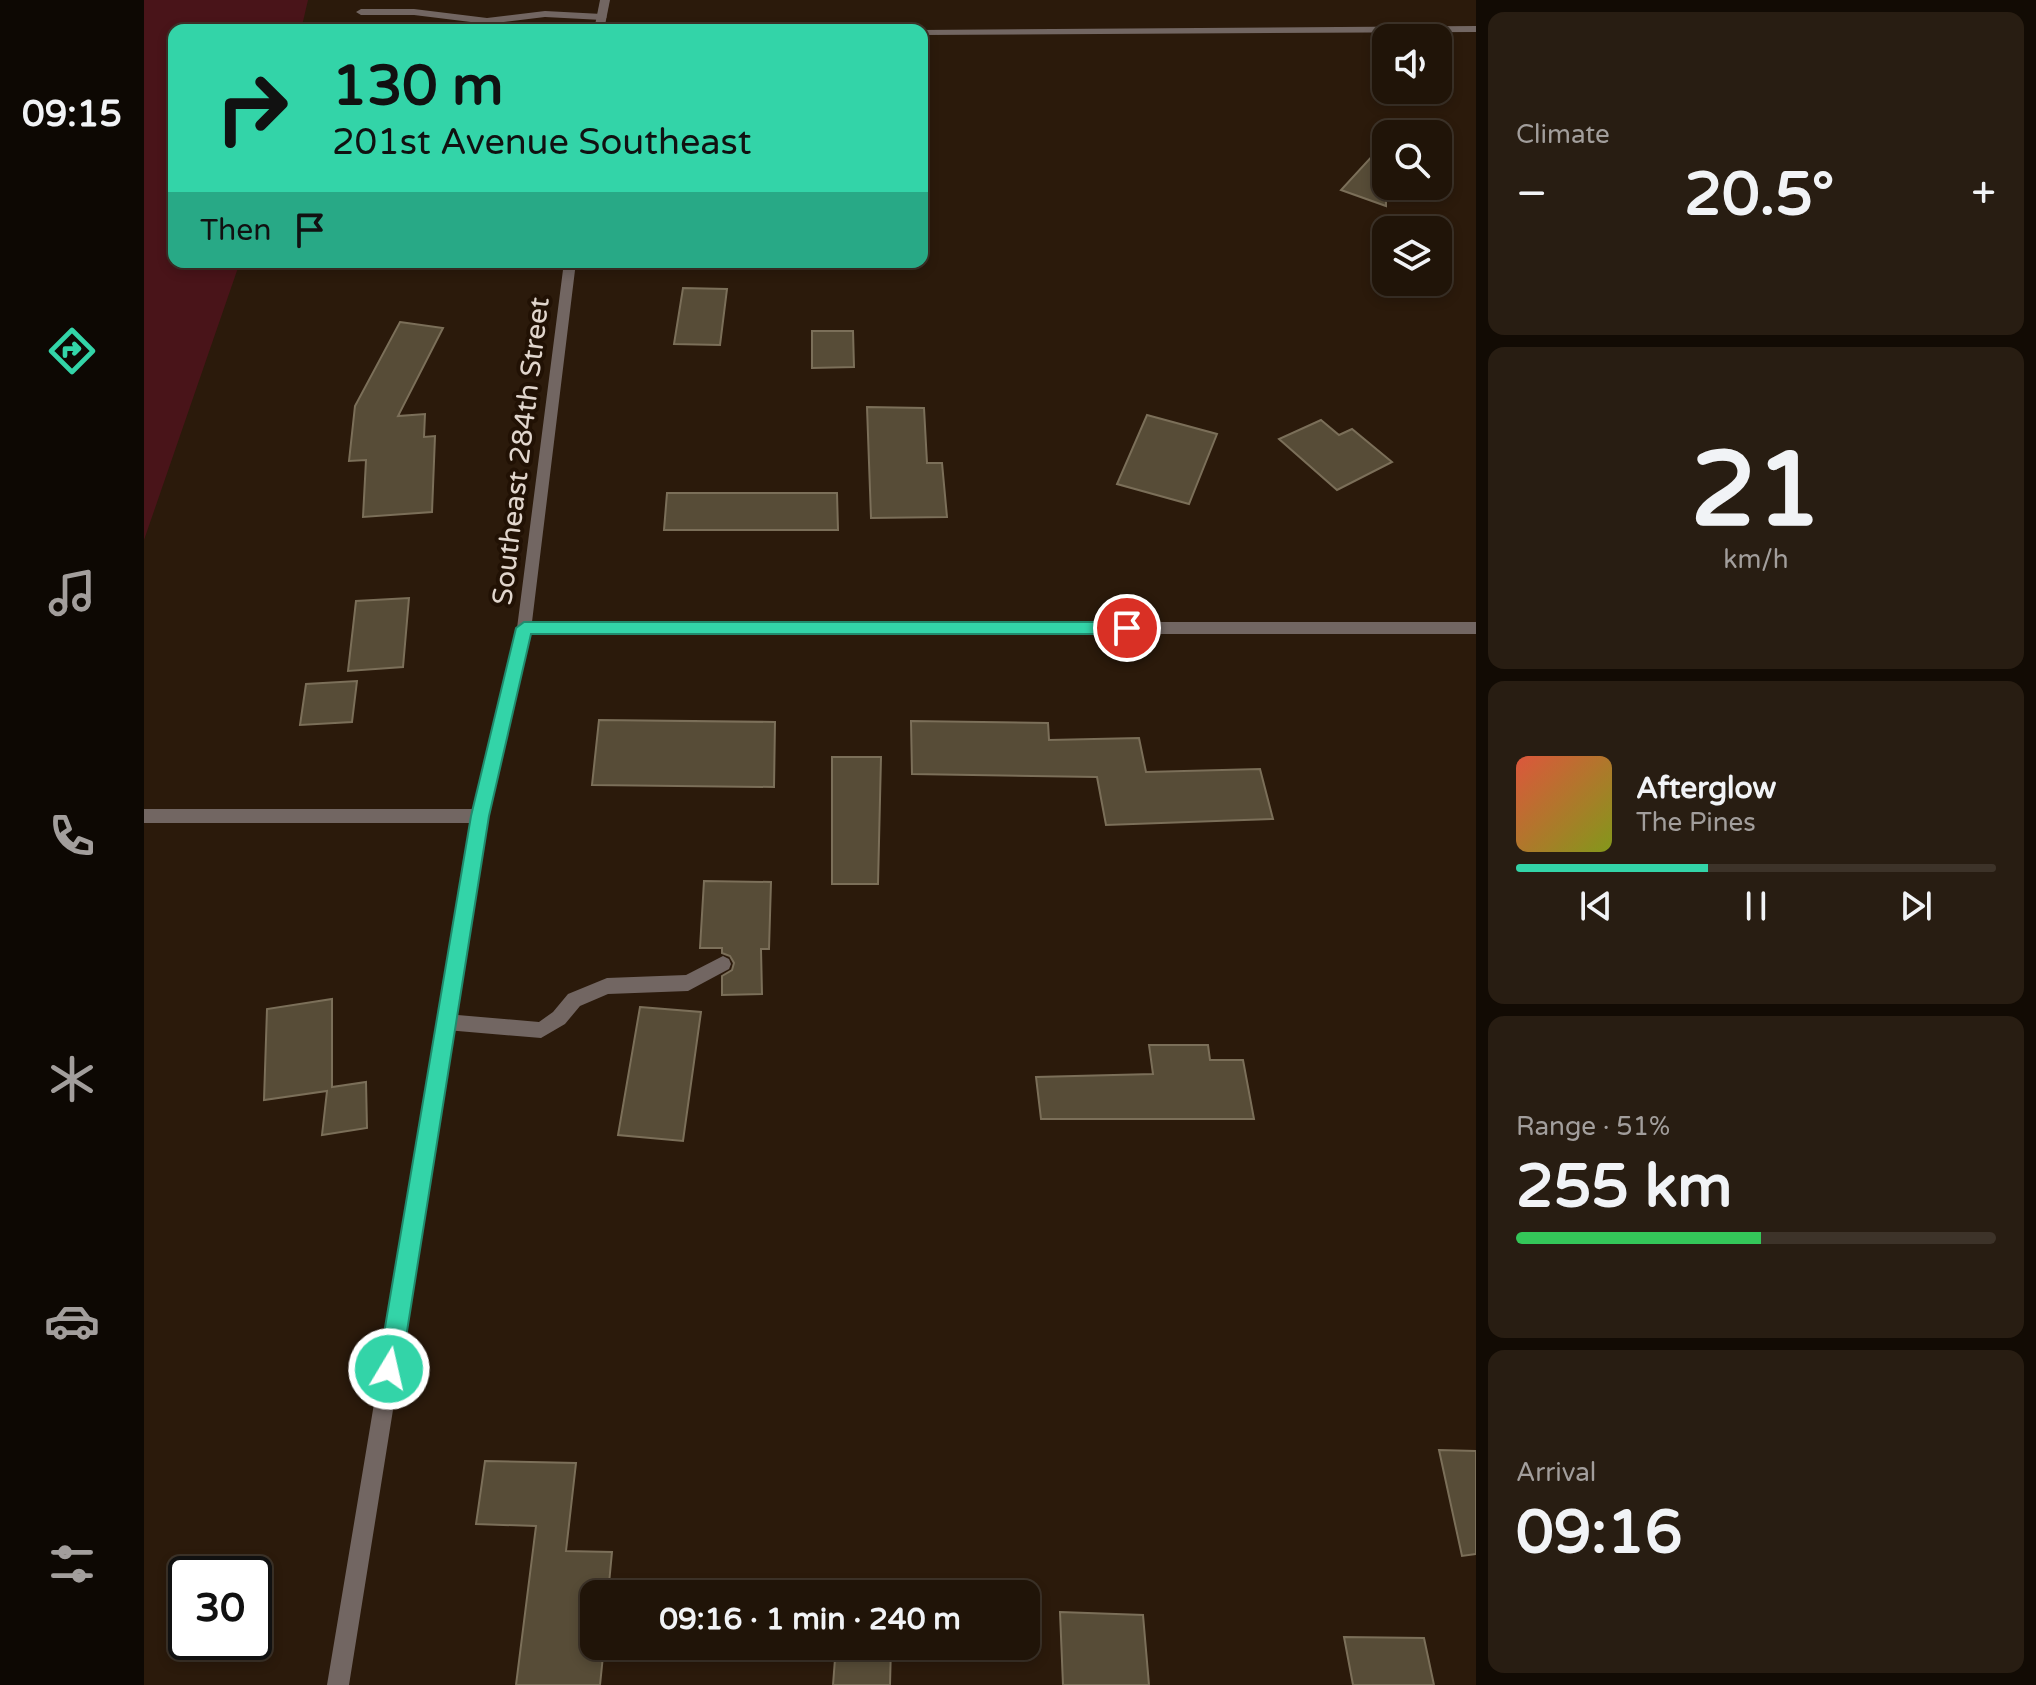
<!DOCTYPE html>
<meta charset="utf-8">
<style>
:root{--surface:#201408;--page:#281d12;--text:#f1f3f6;--muted:#a29e9c;--line:#3d3329;--accent:#33d4a8}
body{margin:0;font-family:"Varela Round",sans-serif;background:var(--page);color:var(--text);height:100vh;display:flex;flex-direction:column;font-size:30px;white-space:nowrap}
*{box-sizing:border-box;margin:0}
p{font-size:26px;color:var(--muted)}
.icon{flex:none;width:44px;height:44px;fill:none;stroke:currentColor;stroke-width:2;stroke-linecap:round;stroke-linejoin:round}
.map{position:relative;flex:1;overflow:hidden}
.sheet{display:flex;flex-direction:column;gap:12px;padding:12px;background:#120b04;width:560px}
.sheet>*{flex:none}
.banner{position:absolute;left:24px;top:24px;width:760px;height:244px;border-radius:16px;box-shadow:0 4px 12px #0003,0 0 0 2px var(--line);background:#33d4a8;color:#111;overflow:hidden}
.tools{position:absolute;left:1228px;top:24px;display:grid;gap:16px}
.tools a{display:grid;place-items:center;width:80px;height:80px;border-radius:16px;background:var(--surface);box-shadow:0 4px 12px #0003,0 0 0 2px var(--line);font-size:40px}
.speed{position:absolute;left:24px;top:1556px;display:flex;gap:16px;font-size:40px;font-weight:700;text-align:center}
.speed>*{display:grid;place-content:center;width:104px;height:104px;border-radius:50%;background:var(--surface);box-shadow:0 4px 12px #0003,0 0 0 2px var(--line);line-height:1}
.speed .limit{border:4px solid #111;border-radius:12px;background:#fff;color:#111}
.pin{position:absolute;display:grid;place-items:center;width:68px;height:68px;color:#fff;margin:-34px;border:4px solid #fff;border-radius:50%;box-shadow:0 2px 8px #0007}
.me{position:absolute;width:88px;margin:-44px;rotate:9deg;stroke-linejoin:round;filter:drop-shadow(0 0 6px #0008)}
.turn{display:flex;align-items:center;gap:28px;height:168px;padding:0 32px;font-size:36px}
.turn .icon{width:104px;height:104px;stroke-width:2.5}
.turn b{display:block;font-size:56px;line-height:68px}
.then{display:flex;align-items:center;height:76px;padding:0 32px;background:#0003;gap:16px;font-size:30px}
.big{font-size:60px;font-weight:800;line-height:1.1}
.sheet .card{flex:1;display:flex;flex-direction:column;justify-content:center;gap:12px;min-width:0;padding:0 28px;border-radius:16px;background:var(--page)}
.sheet .dial{align-items:center;gap:0}
.dial b{font-size:104px;line-height:1}
.song{display:flex;align-items:center;gap:24px}
.cover{width:96px;height:96px;border-radius:12px;background:linear-gradient(135deg,hsl(10 70% 55%),hsl(70 70% 35%))}
.played{height:8px;border-radius:4px;background:linear-gradient(90deg,var(--accent) 40%,var(--line) 40%)}
.keys{display:flex;justify-content:space-around;direction:ltr}
.heat{display:flex;justify-content:space-between;align-items:center;font-size:44px;direction:ltr}
.charge{height:12px;border-radius:6px;background:linear-gradient(90deg,#34c759 51%,var(--line) 0)}
.trip{position:absolute;left:436px;top:1580px;width:460px;height:80px;border-radius:16px;background:var(--surface);box-shadow:0 4px 12px #0003,0 0 0 2px var(--line);font-weight:800;line-height:80px;text-align:center}
main{display:flex;flex:1;min-height:0}
.dock{display:flex;flex-direction:column;width:144px;justify-content:space-around;align-items:center;background:#0d0803;color:var(--muted)}
.dock .icon{width:56px;height:56px}
.dock .selected{color:var(--accent)}
.dock b{font-size:36px;color:var(--text)}
.map>svg:first-child{display:block}
</style>
<main>
<nav class="dock">
<b>09:15</b>
<svg class="icon selected" aria-label="directions" viewBox="0 0 24 24"><path d="M12 3l9 9-9 9-9-9zM9 14v-3h6M13 9l2 2-2 2"/></svg>
<svg class="icon" aria-label="music" viewBox="0 0 24 24"><path d="M9 18V5l10-2v13"/><circle cx="6" cy="18" r="3"/><circle cx="16" cy="16" r="3"/></svg>
<svg class="icon" aria-label="phone" viewBox="0 0 24 24"><path d="M5 4h4l2 5-3 2q2 4 5 5l2-3 5 2v4C11 20 4 13 5 4z"/></svg>
<svg class="icon" aria-label="climate" viewBox="0 0 24 24"><path d="M12 3v18M4 7l16 10M4 17L20 7"/></svg>
<svg class="icon" aria-label="car" viewBox="0 0 24 24"><path d="M5 17H2v-5l4-1 3-4h7l3 4 3 1v5h-3M9 17h6M6 11h13"/><circle cx="7" cy="17" r="2"/><circle cx="17" cy="17" r="2"/></svg>
<svg class="icon" aria-label="filters" viewBox="0 0 24 24"><path d="M4 7h16M4 17h16"/><circle cx="9" cy="7" r="2"/><circle cx="15" cy="17" r="2"/></svg>
</nav>
<div class="map">
<svg width="1332" height="1685" viewBox="0 0 1332 1685">
<rect width="100%" height="100%" fill="#2b1a0b"/>
<path fill="#491419" d="M 0,0 L 164,0 L 157,30 L 30,30 L 30,262 L 96,262 L 0,540 Z"/>
<g fill="#574c37" stroke="#7b6f59" stroke-width="2">
<path d="M 1242,141 L 1242,206 L 1197,190 Z"/>
<path d="M 539,288 L 583,289 L 576,345 L 530,344 Z"/>
<path d="M 256,322 L 299,328 L 254,416 L 281,414 L 280,437 L 291,436 L 288,512 L 219,517 L 222,460 L 205,461 L 211,406 Z"/>
<path d="M 668,331 L 709,331 L 710,367 L 668,368 Z"/>
<path d="M 723,407 L 780,408 L 783,463 L 798,463 L 803,517 L 727,518 Z"/>
<path d="M 1003,415 L 1073,434 L 1045,504 L 973,484 Z"/>
<path d="M 1177,420 L 1195,435 L 1208,429 L 1248,462 L 1193,490 L 1135,439 Z"/>
<path d="M 523,493 L 693,493 L 694,530 L 520,530 Z"/>
<path d="M 265,598 L 259,667 L 204,671 L 212,601 Z"/>
<path d="M 213,681 L 208,722 L 156,725 L 162,684 Z"/>
<path d="M 455,720 L 631,722 L 630,787 L 448,785 Z"/>
<path d="M 767,721 L 904,723 L 905,740 L 995,738 L 1002,772 L 1116,769 L 1129,819 L 962,825 L 953,777 L 768,774 Z"/>
<path d="M 688,757 L 737,757 L 734,884 L 688,884 Z"/>
<path d="M 560,881 L 627,882 L 625,949 L 617,949 L 618,994 L 578,995 L 578,976 L 588,970 L 590,963 L 586,956 L 578,953 L 578,948 L 556,948 Z"/>
<path d="M 188,999 L 188,1087 L 222,1082 L 223,1128 L 178,1135 L 183,1091 L 120,1100 L 123,1009 Z"/>
<path d="M 496,1007 L 557,1012 L 539,1141 L 474,1135 Z"/>
<path d="M 1005,1045 L 1064,1045 L 1066,1060 L 1099,1060 L 1110,1119 L 897,1119 L 892,1077 L 1009,1074 Z"/>
<path d="M 1295,1450 L 1332,1451 L 1332,1554 L 1318,1556 Z"/>
<path d="M 341,1461 L 432,1463 L 422,1551 L 468,1552 L 464,1594 L 450,1594 L 450,1646 L 460,1646 L 456,1685 L 372,1685 L 392,1526 L 332,1524 Z"/>
<path d="M 916,1612 L 999,1615 L 1005,1685 L 919,1685 Z"/>
<path d="M 1200,1637 L 1280,1638 L 1290,1685 L 1209,1685 Z"/>
<path d="M 692,1646 L 747,1646 L 746,1685 L 689,1685 Z"/>
</g>
<g fill="none" stroke-linecap="round" stroke-linejoin="round">
<g fill="#726662" fill-rule="evenodd">
<path d="M 270,9 L 343,18 L 401,11 L 458,14 L 463,17 L 458,20 L 401,17 L 343,24 L 270,15 L 217,15 L 212,12 L 217,9 Z"/>
<path d="M 579,956 L 585,959 L 587,964 L 585,969 L 544,991 L 464,994 L 436,1006 L 421,1024 L 397,1038 L 302,1030 L 296,1028 L 293,1022 L 296,1016 L 302,1014 L 395,1022 L 409,1012 L 424,994 L 463,978 L 542,975 Z"/>
</g>
<g fill="#726662" fill-rule="evenodd">
<path d="M 456,0 L 466,0 L 460,30 L 450,30 Z"/>
<path d="M 1332,26 L 1332,32 L 778,35 L 778,30 L 774,30 Z"/>
<path d="M 420,262 L 432,262 L 388,622 L 1332,622 L 1332,634 L 386,634 L 344,816 L 205,1685 L 183,1685 L 327,823 L 0,823 L 0,809 L 330,809 L 373,628 Z"/>
</g>
</g>
<path fill="#33d4a8" stroke="#218a6d" stroke-width="2" d="M 380,622 L 983,622 L 991,628 L 983,634 L 387,634 L 345,816 L 257,1369 L 253,1377 L 245,1381 L 237,1377 L 234,1369 L 327,816 L 372,628 Z"/>
<g text-anchor="middle" stroke-width="8" stroke-linejoin="round" paint-order="stroke">
<g font-size="28" fill="#e1d6cd" stroke="#211104">
<text transform="translate(376 451) rotate(-83)" y="10">Southeast 284th Street</text>
</g>
</g>
</svg>
<div class="tools">
<a><svg class="icon" aria-label="sound" viewBox="0 0 24 24"><path d="M4 9h4l5-4v14l-5-4H4zM17 9q2 3 0 6"/></svg></a>
<a><svg class="icon" aria-label="search" viewBox="0 0 24 24"><circle cx="10" cy="10" r="6"/><path d="M15 15l6 6"/></svg></a>
<a><svg class="icon" aria-label="layers" viewBox="0 0 24 24"><path d="M12 4l9 5-9 5-9-5zM3 14l9 5 9-5"/></svg></a>
</div>
<div class="speed"><div class="limit">30</div></div>
<div class="pin" style="left:983px;top:628px;background:#d93025"><svg class="icon" aria-label="arrive" viewBox="0 0 24 24"><path d="M6 21V4h12l-3 4 3 4H6"/></svg></div>
<svg class="me" style="left:245px;top:1369px" viewBox="-20 -20 40 40"><circle r="17" fill="#33d4a8" stroke="#fff" stroke-width="3"/><path d="M0-11L8 9 0 5-8 9z" fill="#fff"/></svg>
<div class="trip">09:16 · 1 min · 240 m</div>
<div class="banner">
<div class="turn"><svg class="icon" aria-label="right" viewBox="0 0 24 24"><path d="M7 20v-9h11M14 6l5 5-5 5"/></svg><div><b>130 m</b>201st Avenue Southeast</div></div>
<div class="then">Then<svg class="icon" aria-label="arrive" viewBox="0 0 24 24"><path d="M6 21V4h12l-3 4 3 4H6"/></svg></div>
</div>
</div>
<section class="sheet">
<div class="card"><p>Climate</p>
<div class="heat"><a>−</a><b class="big">20.5°</b><a>+</a></div>
</div>
<div class="card dial"><b>21</b><p>km/h</p></div>
<div class="card">
<div class="song"><i class="cover"></i><div><b>Afterglow</b><p>The Pines</p></div></div>
<div class="played"></div>
<div class="keys"><svg class="icon" aria-label="previous" viewBox="0 0 24 24"><path d="M18 5L8 12l10 7zM5 5v14"/></svg><svg class="icon" aria-label="pause" viewBox="0 0 24 24"><path d="M8 5v14M16 5v14"/></svg><svg class="icon" aria-label="next" viewBox="0 0 24 24"><path d="M6 5l10 7-10 7zM19 5v14"/></svg></div>
</div>
<div class="card"><p>Range · 51%</p><b class="big">255 km</b><div class="charge"></div></div>
<div class="card"><p>Arrival</p><b class="big">09:16</b></div>
</section>
</main>
